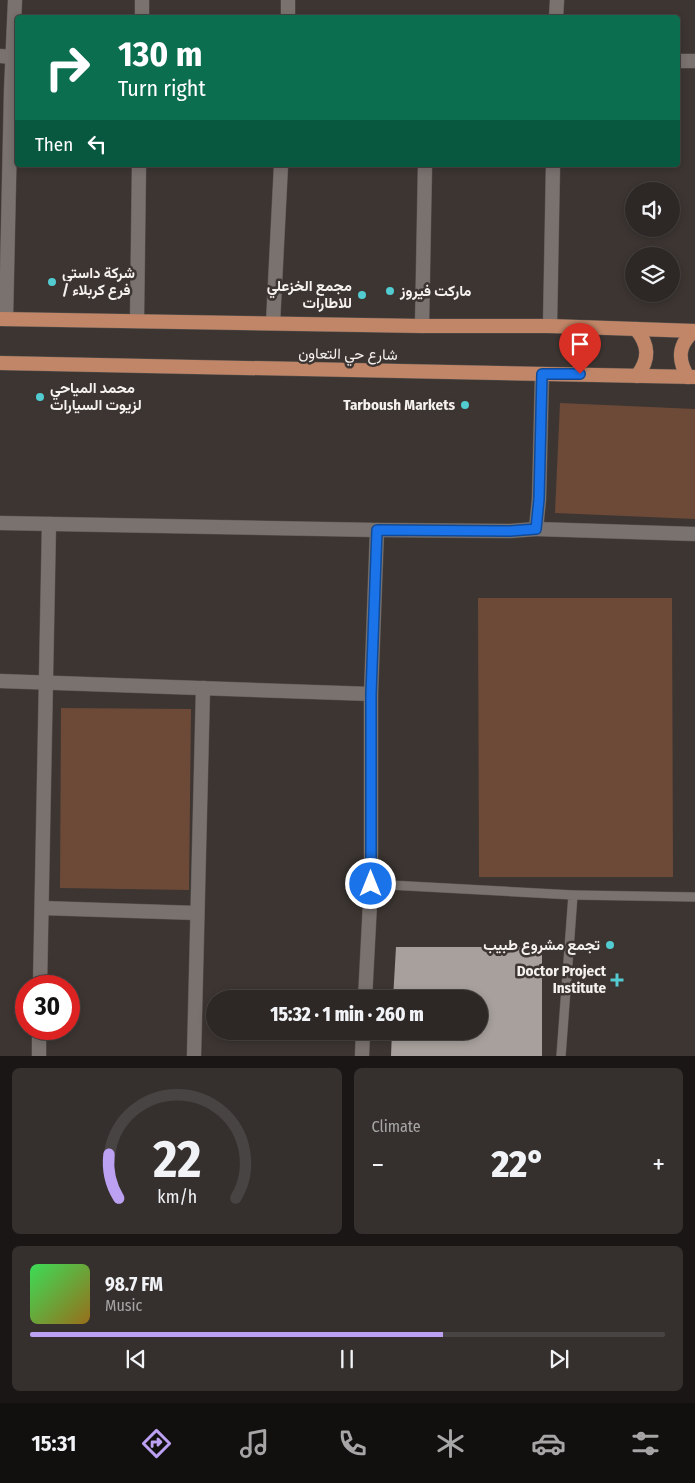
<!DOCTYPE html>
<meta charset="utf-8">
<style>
:root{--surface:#2d2826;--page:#35302e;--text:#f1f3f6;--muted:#a7a6a7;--line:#484443;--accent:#bca0f2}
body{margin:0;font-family:"Fira Sans Condensed",Vazirmatn,sans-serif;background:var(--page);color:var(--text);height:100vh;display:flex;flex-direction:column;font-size:19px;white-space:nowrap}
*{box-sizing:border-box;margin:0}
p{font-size:16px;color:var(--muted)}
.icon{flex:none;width:28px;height:28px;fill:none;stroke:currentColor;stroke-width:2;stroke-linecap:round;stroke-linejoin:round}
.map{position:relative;height:1056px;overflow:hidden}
.side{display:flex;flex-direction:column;gap:12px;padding:12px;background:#191615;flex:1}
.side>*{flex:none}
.guide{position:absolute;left:15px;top:15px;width:665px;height:152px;border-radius:5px;box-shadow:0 2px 8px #0003,0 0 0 1px var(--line);background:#0b6e4f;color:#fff;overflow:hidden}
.tools{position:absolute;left:625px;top:182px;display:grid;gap:10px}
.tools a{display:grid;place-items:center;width:55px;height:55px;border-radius:50%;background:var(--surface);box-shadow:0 2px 8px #0003,0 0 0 1px var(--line);font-size:25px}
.speed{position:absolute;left:15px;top:975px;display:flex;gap:10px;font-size:25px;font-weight:700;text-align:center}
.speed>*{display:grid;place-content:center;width:65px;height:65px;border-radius:50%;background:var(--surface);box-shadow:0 2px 8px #0003,0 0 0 1px var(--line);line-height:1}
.speed .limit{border:8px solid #d22;background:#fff;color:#111}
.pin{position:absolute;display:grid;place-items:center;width:42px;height:42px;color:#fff;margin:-51px -21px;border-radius:50% 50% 50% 0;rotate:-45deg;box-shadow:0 0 5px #0007}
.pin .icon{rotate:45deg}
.me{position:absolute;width:55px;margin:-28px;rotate:0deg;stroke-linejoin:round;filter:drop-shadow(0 0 4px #0008)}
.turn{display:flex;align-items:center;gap:18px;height:105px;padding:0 20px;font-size:22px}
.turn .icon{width:65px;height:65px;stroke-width:2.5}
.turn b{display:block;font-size:35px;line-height:42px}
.then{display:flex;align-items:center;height:48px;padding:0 20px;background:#0003;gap:10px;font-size:19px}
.big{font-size:38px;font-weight:800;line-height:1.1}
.side .widget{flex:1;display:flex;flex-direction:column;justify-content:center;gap:8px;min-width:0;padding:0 18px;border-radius:8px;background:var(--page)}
.side .dial{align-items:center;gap:0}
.dial svg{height:130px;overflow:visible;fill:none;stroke:var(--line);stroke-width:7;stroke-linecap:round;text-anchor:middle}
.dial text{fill:var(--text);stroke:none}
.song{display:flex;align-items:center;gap:15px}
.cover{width:60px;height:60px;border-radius:8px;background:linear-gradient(135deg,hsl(130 70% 55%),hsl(40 70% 35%))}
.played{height:5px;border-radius:2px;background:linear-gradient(90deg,var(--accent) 65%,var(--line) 65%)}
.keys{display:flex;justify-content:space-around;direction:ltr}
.heat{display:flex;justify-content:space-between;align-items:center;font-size:28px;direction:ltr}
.side .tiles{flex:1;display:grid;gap:12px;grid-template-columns:1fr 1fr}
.widget:last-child{grid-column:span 2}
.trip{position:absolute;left:206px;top:990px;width:282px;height:50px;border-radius:25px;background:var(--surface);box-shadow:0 2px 8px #0003,0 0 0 1px var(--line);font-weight:800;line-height:50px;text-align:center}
.dock{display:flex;height:80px;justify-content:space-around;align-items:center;background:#12100f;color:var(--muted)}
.dock .icon{width:35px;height:35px}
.dock .active{color:var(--accent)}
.dock b{font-size:22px;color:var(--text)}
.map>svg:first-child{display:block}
</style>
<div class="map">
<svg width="695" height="1056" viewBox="0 0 695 1056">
<rect width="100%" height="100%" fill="#3c3532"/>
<g fill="#6d4a38">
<path d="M 560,403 L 695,409 L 695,519 L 555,513 Z"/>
<path d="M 478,598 L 672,598 L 673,877 L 479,877 Z"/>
<path d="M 61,708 L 191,709 L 189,890 L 60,888 Z"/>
</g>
<path fill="#a7a09c" d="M 396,947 L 542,947 L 542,1056 L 391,1056 L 392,1031 L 480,1031 L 480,999 L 393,999 Z"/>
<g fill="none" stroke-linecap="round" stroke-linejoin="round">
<defs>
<g id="service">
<path d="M 371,884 L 573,895 L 561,1056"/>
<path d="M 573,895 L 695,897"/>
</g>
<g id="minor">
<path d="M 142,18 L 142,0"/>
<path d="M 288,18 L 288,0"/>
<path d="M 556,18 L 557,0"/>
<path d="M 0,56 L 13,57"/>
<path d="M 678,61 L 695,61"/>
<path d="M 6,319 L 11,91 L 15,0"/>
<path d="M 137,321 L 139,165"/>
<path d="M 273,323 L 281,165"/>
<path d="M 422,326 L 425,165"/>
<path d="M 550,326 L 553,165"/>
<path d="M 0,523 L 377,530 L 510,531 L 536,529 L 539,499 L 542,374"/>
<path d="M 536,529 L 695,534"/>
<path d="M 0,681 L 371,694"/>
<path d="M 42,908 L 197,913"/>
<path d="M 40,986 L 49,524"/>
<path d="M 365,999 L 371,884 L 371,694 L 377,530"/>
<path d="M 39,1056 L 39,1029"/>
<path d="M 194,1056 L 203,688"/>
<path d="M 362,1056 L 363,1031"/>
</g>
<g id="primary">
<path d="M 0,319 L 422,326 L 550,326 L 695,331"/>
<path d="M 636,329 C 649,345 650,359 637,376"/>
<path d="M 0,363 L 695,377"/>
<path d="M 688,377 C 677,359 678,345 694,331"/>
</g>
</defs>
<use href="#service" stroke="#5a5451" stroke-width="10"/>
<use href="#minor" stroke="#5a5451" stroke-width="15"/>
<use href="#primary" stroke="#5a5451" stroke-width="15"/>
<use href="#service" stroke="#79726f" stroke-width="9"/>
<use href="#minor" stroke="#79726f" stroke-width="14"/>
<use href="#primary" stroke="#c18667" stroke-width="14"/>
</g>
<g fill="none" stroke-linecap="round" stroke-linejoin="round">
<defs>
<path id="route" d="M 371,884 L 371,694 L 377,530 L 510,531 L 536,529 L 539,499 L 542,374 L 580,374"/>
</defs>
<use href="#route" stroke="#114b97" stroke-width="12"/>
<use href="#route" stroke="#1a73e8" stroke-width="9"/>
</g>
<g fill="#52ccd1" stroke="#3c3532" stroke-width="2">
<circle cx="52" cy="282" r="5"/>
<circle cx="390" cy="291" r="5"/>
<circle cx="362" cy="295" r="5"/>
<circle cx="40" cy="397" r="5"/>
<circle cx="465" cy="405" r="5"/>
<circle cx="610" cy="945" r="5"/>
<path d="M614.5 972.5h5v5h5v5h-5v5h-5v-5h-5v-5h5z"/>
</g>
<g text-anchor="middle" stroke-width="5" stroke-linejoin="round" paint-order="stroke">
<g font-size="15" font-weight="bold" fill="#f5f1ef" stroke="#3c3532" text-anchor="end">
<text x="62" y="278" text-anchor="start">شركة داستي<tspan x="62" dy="17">/ فرع كربلاء</tspan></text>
<text x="352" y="291">مجمع الخزعلي<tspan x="352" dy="17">للاطارات</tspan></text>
<text x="400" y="296" text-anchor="start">ماركت فيروز</text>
<text x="50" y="393" text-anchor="start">محمد المياحي<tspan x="50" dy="17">لزيوت السيارات</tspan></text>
<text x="455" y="410">Tarboush Markets</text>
<text x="600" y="950">تجمع مشروع طبيب</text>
<text x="606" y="976">Doctor Project<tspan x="606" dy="17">Institute</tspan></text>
</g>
<g font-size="15" fill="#f5f1ef" stroke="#3c3532">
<text transform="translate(348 354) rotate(1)" y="5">شارع حي التعاون</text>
</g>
</g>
</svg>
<div class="tools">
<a><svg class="icon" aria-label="sound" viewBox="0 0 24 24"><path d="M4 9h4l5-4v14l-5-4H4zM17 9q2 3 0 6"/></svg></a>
<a><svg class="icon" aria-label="layers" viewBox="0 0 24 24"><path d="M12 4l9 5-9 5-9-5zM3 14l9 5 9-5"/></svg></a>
</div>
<div class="speed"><div class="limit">30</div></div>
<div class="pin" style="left:580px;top:374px;background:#d93025"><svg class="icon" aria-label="arrive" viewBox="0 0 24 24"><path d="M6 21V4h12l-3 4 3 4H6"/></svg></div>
<svg class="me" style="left:371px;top:884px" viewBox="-20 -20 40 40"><circle r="17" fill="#1a73e8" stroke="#fff" stroke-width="3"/><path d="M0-11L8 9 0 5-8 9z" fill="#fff"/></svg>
<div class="trip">15:32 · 1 min · 260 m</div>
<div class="guide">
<div class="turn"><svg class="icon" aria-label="right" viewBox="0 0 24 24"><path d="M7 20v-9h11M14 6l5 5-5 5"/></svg><div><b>130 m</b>Turn right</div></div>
<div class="then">Then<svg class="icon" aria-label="left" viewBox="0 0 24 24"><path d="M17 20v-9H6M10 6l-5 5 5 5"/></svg></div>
</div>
</div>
<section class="side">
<div class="tiles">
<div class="widget dial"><svg viewBox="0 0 100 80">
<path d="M14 69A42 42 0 1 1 86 69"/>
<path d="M14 69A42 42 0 0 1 8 42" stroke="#bca0f2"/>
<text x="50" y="56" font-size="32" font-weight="700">22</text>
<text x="50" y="72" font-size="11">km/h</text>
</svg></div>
<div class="widget"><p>Climate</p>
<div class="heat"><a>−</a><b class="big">22°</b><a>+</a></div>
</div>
<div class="widget">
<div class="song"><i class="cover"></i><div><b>98.7 FM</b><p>Music</p></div></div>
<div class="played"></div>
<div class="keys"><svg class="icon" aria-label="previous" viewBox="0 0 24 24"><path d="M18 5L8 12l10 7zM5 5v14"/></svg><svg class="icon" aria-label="pause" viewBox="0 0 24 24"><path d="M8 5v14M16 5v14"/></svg><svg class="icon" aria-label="next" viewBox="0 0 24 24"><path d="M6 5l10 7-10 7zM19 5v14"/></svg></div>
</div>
</div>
</section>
<nav class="dock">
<b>15:31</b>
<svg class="icon active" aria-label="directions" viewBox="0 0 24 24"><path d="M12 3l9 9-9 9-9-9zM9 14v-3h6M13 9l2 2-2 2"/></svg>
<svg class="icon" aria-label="music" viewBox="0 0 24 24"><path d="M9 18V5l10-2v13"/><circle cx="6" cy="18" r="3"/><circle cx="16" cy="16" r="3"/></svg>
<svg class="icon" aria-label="phone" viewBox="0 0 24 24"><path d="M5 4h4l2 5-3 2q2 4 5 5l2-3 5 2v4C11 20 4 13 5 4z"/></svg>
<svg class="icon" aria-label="climate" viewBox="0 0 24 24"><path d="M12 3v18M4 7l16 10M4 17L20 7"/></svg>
<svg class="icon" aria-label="car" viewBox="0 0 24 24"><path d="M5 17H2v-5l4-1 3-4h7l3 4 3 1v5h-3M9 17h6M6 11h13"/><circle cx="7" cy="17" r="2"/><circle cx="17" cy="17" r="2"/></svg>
<svg class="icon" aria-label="filters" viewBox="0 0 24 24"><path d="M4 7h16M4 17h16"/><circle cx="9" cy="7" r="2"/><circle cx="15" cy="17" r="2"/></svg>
</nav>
